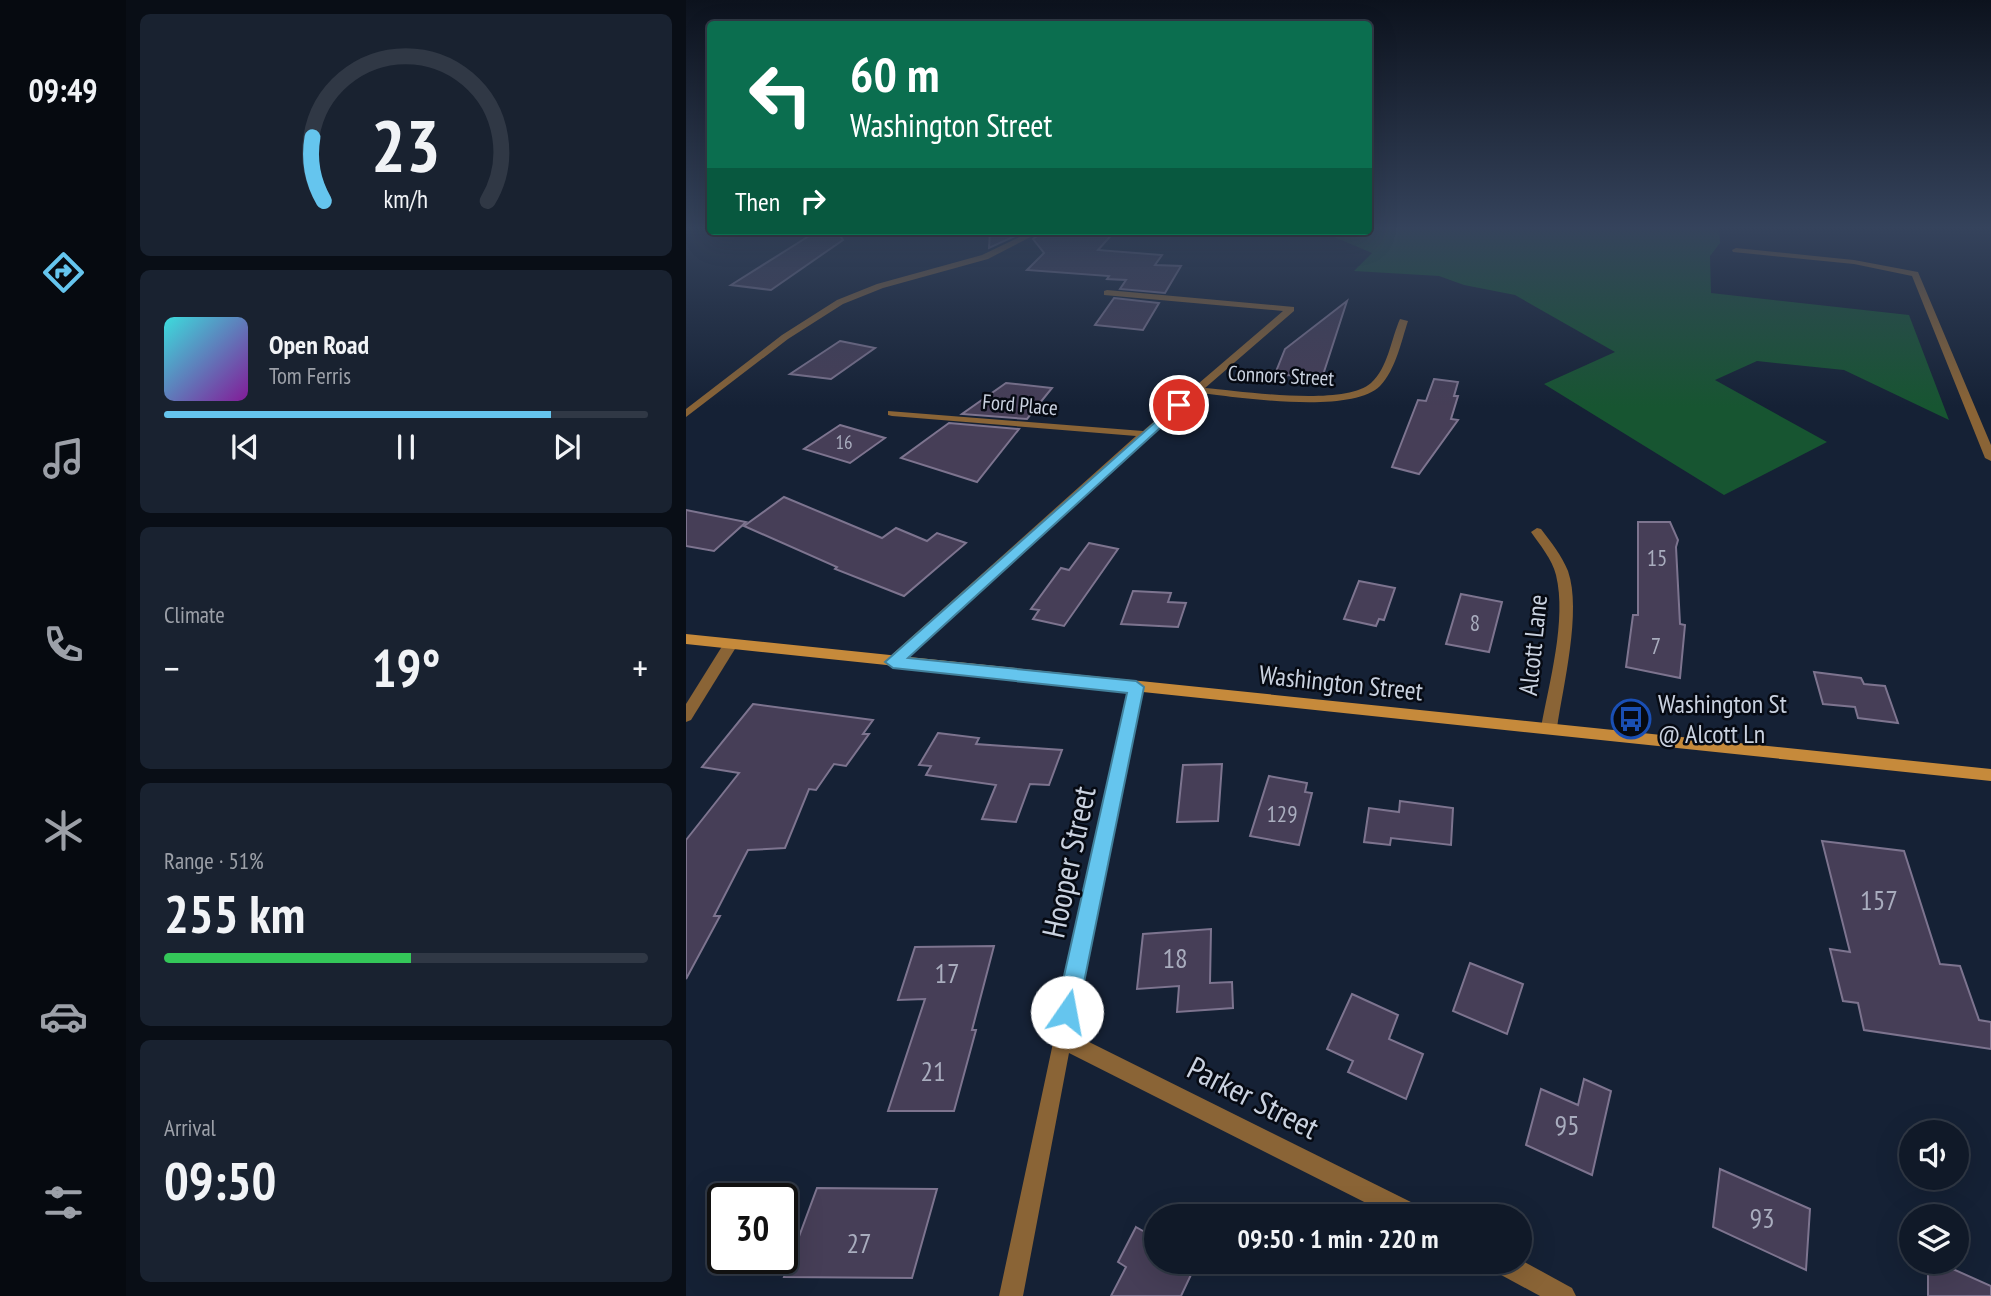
<!DOCTYPE html>
<meta charset="utf-8">
<style>
:root{--surface:#101928;--page:#192230;--text:#f1f3f6;--muted:#9ca0a8;--line:#303845;--accent:#65c5ee}
body{margin:0;font-family:"PT Sans Narrow",sans-serif;background:var(--page);color:var(--text);height:100vh;display:flex;flex-direction:column;font-size:26px;white-space:nowrap}
*{box-sizing:border-box;margin:0}
p{font-size:23px;color:var(--muted)}
.icon{flex:none;width:38px;height:38px;fill:none;stroke:currentColor;stroke-width:2;stroke-linecap:round;stroke-linejoin:round}
.map{position:relative;flex:1;overflow:hidden}
.side{display:flex;flex-direction:column;gap:14px;padding:14px;background:#090e16;width:560px}
.side>*{flex:none}
.hud{position:absolute;left:21px;top:21px;width:665px;height:214px;border-radius:7px;box-shadow:0 7px 28px #0002,0 0 0 2px var(--line);background:#0b6e4f;color:#fff;overflow:hidden}
.fabs{position:absolute;left:1213px;top:1120px;display:grid;gap:14px}
.fabs a{display:grid;place-items:center;width:70px;height:70px;border-radius:50%;background:var(--surface);box-shadow:0 7px 28px #0002,0 0 0 2px var(--line);font-size:35px}
.speed{position:absolute;left:21px;top:1183px;display:flex;gap:14px;font-size:35px;font-weight:700;text-align:center}
.speed>*{display:grid;place-content:center;width:91px;height:91px;border-radius:50%;background:var(--surface);box-shadow:0 7px 28px #0002,0 0 0 2px var(--line);line-height:1}
.speed .limit{border:4px solid #111;border-radius:10px;background:#fff;color:#111}
.pin{position:absolute;display:grid;place-items:center;width:60px;height:60px;color:#fff;margin:-30px;border:4px solid #fff;border-radius:50%;box-shadow:0 2px 7px #0007}
.me{position:absolute;width:77px;margin:-38px;rotate:12deg;stroke-linejoin:round;filter:drop-shadow(0 0 5px #0008)}
.turn{display:flex;align-items:center;gap:24px;height:147px;padding:0 28px;font-size:32px}
.turn .icon{width:91px;height:91px;stroke-width:2.5}
.turn b{display:block;font-size:49px;line-height:60px}
.then{display:flex;align-items:center;height:66px;padding:0 28px;background:#0003;gap:14px;font-size:26px}
.big{font-size:52px;font-weight:700;line-height:1.1}
.side .tile{flex:1;display:flex;flex-direction:column;justify-content:center;gap:10px;min-width:0;padding:0 24px;border-radius:10px;background:var(--page)}
.side .dial{align-items:center;gap:0}
.dial svg{height:182px;overflow:visible;fill:none;stroke:var(--line);stroke-width:7;stroke-linecap:round;text-anchor:middle}
.dial text{fill:var(--text);stroke:none}
.song{display:flex;align-items:center;gap:21px}
.cover{width:84px;height:84px;border-radius:10px;background:linear-gradient(135deg,hsl(180 70% 55%),hsl(290 70% 35%))}
.played{height:7px;border-radius:4px;background:linear-gradient(90deg,var(--accent) 80%,var(--line) 80%)}
.keys{display:flex;justify-content:space-around;direction:ltr}
.heat{display:flex;justify-content:space-between;align-items:center;font-size:38px;direction:ltr}
.charge{height:10px;border-radius:5px;background:linear-gradient(90deg,#34c759 51%,var(--line) 0)}
.trip{position:absolute;left:458px;top:1204px;width:388px;height:70px;border-radius:35px;background:var(--surface);box-shadow:0 7px 28px #0002,0 0 0 2px var(--line);font-weight:700;line-height:70px;text-align:center}
main{display:flex;flex:1;min-height:0}
.menu{display:flex;flex-direction:column;width:126px;justify-content:space-around;align-items:center;background:#060a10;color:var(--muted)}
.menu .icon{width:49px;height:49px}
.menu .current{color:var(--accent)}
.menu b{font-size:32px;color:var(--text)}
.map>svg:first-child{display:block}
</style>
<main>
<nav class="menu">
<b>09:49</b>
<svg class="icon current" aria-label="directions" viewBox="0 0 24 24"><path d="M12 3l9 9-9 9-9-9zM9 14v-3h6M13 9l2 2-2 2"/></svg>
<svg class="icon" aria-label="music" viewBox="0 0 24 24"><path d="M9 18V5l10-2v13"/><circle cx="6" cy="18" r="3"/><circle cx="16" cy="16" r="3"/></svg>
<svg class="icon" aria-label="phone" viewBox="0 0 24 24"><path d="M5 4h4l2 5-3 2q2 4 5 5l2-3 5 2v4C11 20 4 13 5 4z"/></svg>
<svg class="icon" aria-label="climate" viewBox="0 0 24 24"><path d="M12 3v18M4 7l16 10M4 17L20 7"/></svg>
<svg class="icon" aria-label="car" viewBox="0 0 24 24"><path d="M5 17H2v-5l4-1 3-4h7l3 4 3 1v5h-3M9 17h6M6 11h13"/><circle cx="7" cy="17" r="2"/><circle cx="17" cy="17" r="2"/></svg>
<svg class="icon" aria-label="filters" viewBox="0 0 24 24"><path d="M4 7h16M4 17h16"/><circle cx="9" cy="7" r="2"/><circle cx="15" cy="17" r="2"/></svg>
</nav>
<section class="side">
<div class="tile dial"><svg viewBox="0 0 100 80">
<path d="M14 69A42 42 0 1 1 86 69"/>
<path d="M14 69A42 42 0 0 1 9 41" stroke="#65c5ee"/>
<text x="50" y="56" font-size="32" font-weight="700">23</text>
<text x="50" y="72" font-size="11">km/h</text>
</svg></div>
<div class="tile">
<div class="song"><i class="cover"></i><div><b>Open Road</b><p>Tom Ferris</p></div></div>
<div class="played"></div>
<div class="keys"><svg class="icon" aria-label="previous" viewBox="0 0 24 24"><path d="M18 5L8 12l10 7zM5 5v14"/></svg><svg class="icon" aria-label="pause" viewBox="0 0 24 24"><path d="M8 5v14M16 5v14"/></svg><svg class="icon" aria-label="next" viewBox="0 0 24 24"><path d="M6 5l10 7-10 7zM19 5v14"/></svg></div>
</div>
<div class="tile"><p>Climate</p>
<div class="heat"><a>−</a><b class="big">19°</b><a>+</a></div>
</div>
<div class="tile"><p>Range · 51%</p><b class="big">255 km</b><div class="charge"></div></div>
<div class="tile"><p>Arrival</p><b class="big">09:50</b></div>
</section>
<div class="map">
<svg width="1305" height="1296" viewBox="0 0 1305 1296">
<rect width="100%" height="100%" fill="#152135"/>
<path fill="#175531" d="M 683,226 L 1033,226 L 1034,243 L 1024,256 L 1025,293 L 1223,315 L 1263,420 L 1158,370 L 1071,361 L 1029,380 L 1141,442 L 1038,495 L 858,384 L 929,352 L 829,295 L 778,285 L 753,276 L 668,271 L 686,253 L 634,231 L 682,231 Z"/>
<g fill="#463e57" stroke="#7d748f" stroke-width="2">
<path d="M 131,231 L 151,231 L 157,240 L 85,290 L 45,285 Z"/>
<path d="M 304,231 L 340,231 L 303,248 Z"/>
<path d="M 358,231 L 429,231 L 412,250 L 476,255 L 469,265 L 495,266 L 479,293 L 434,289 L 440,280 L 421,279 L 423,276 L 341,270 L 358,253 L 347,239 Z"/>
<path d="M 428,298 L 473,303 L 457,330 L 409,325 Z"/>
<path d="M 661,301 L 636,378 L 589,374 L 599,349 Z"/>
<path d="M 154,341 L 189,348 L 145,379 L 104,374 Z"/>
<path d="M 748,379 L 772,382 L 768,396 L 772,396 L 765,419 L 772,420 L 733,474 L 706,467 L 732,400 L 740,401 Z"/>
<path d="M 320,383 L 366,388 L 341,419 L 276,414 Z"/>
<path d="M 263,423 L 333,429 L 291,482 L 215,458 Z"/>
<path d="M 154,425 L 199,438 L 164,463 L 118,449 Z"/>
<path d="M 98,497 L 196,538 L 210,528 L 241,541 L 251,533 L 280,543 L 218,596 L 149,569 L 151,567 L 58,526 Z"/>
<path d="M 0,510 L 60,522 L 28,551 L 0,546 Z"/>
<path d="M 952,522 L 984,522 L 992,540 L 990,547 L 994,624 L 999,625 L 994,678 L 940,667 L 947,615 L 952,615 Z"/>
<path d="M 403,543 L 432,549 L 378,626 L 347,619 L 353,610 L 345,609 L 375,568 L 383,570 Z"/>
<path d="M 673,581 L 709,588 L 698,620 L 693,619 L 690,626 L 658,619 Z"/>
<path d="M 447,591 L 485,593 L 482,602 L 500,603 L 492,627 L 435,624 Z"/>
<path d="M 775,594 L 816,602 L 803,652 L 760,644 Z"/>
<path d="M 1128,672 L 1175,678 L 1178,684 L 1199,686 L 1212,723 L 1172,718 L 1169,707 L 1137,704 Z"/>
<path d="M 67,704 L 187,720 L 177,734 L 183,734 L 160,766 L 148,764 L 130,790 L 123,789 L 99,848 L 62,850 L 28,916 L 34,916 L 0,979 L 0,840 L 53,773 L 16,767 Z"/>
<path d="M 252,733 L 293,738 L 290,744 L 376,750 L 363,785 L 344,784 L 330,822 L 296,819 L 310,785 L 240,775 L 245,766 L 233,765 Z"/>
<path d="M 536,764 L 532,821 L 491,822 L 497,765 Z"/>
<path d="M 583,776 L 621,783 L 619,792 L 626,793 L 613,845 L 564,836 Z"/>
<path d="M 714,801 L 767,808 L 765,845 L 705,838 L 704,845 L 678,842 L 683,808 L 713,812 Z"/>
<path d="M 1136,841 L 1218,851 L 1254,964 L 1274,966 L 1293,1020 L 1305,1022 L 1305,1049 L 1178,1030 L 1172,1003 L 1157,1001 L 1144,949 L 1164,952 Z"/>
<path d="M 525,929 L 524,983 L 546,982 L 547,1008 L 491,1012 L 493,986 L 451,989 L 457,934 Z"/>
<path d="M 308,946 L 286,1030 L 290,1030 L 268,1111 L 202,1111 L 239,999 L 212,1000 L 229,947 Z"/>
<path d="M 784,963 L 837,984 L 821,1034 L 767,1011 Z"/>
<path d="M 666,994 L 712,1015 L 703,1039 L 737,1054 L 720,1099 L 662,1072 L 667,1061 L 641,1049 Z"/>
<path d="M 898,1079 L 925,1091 L 906,1175 L 840,1145 L 855,1089 L 892,1105 Z"/>
<path d="M 1034,1169 L 1124,1209 L 1120,1270 L 1027,1227 Z"/>
<path d="M 131,1188 L 251,1189 L 226,1278 L 98,1277 Z"/>
<path d="M 450,1227 L 471,1239 L 471,1262 L 511,1262 L 495,1296 L 425,1296 L 440,1267 L 432,1262 Z"/>
<path d="M 1242,1262 L 1251,1262 L 1305,1286 L 1305,1296 L 1242,1296 Z"/>
</g>
<g fill="none" stroke-linecap="round" stroke-linejoin="round">
<g fill="#8a6436" fill-rule="evenodd">
<path d="M 346,231 L 356,231 L 302,259 L 197,288 L 157,304 L 102,339 L 0,417 L 0,409 L 96,335 L 151,300 L 191,284 L 296,255 Z"/>
<path d="M 1050,248 L 1168,260 L 1232,272 L 1305,445 L 1305,461 L 1299,458 L 1226,276 L 1168,264 L 1047,252 L 1046,250 Z"/>
<path d="M 421,290 L 608,307 L 608,311 L 519,388 C 556,391 657,407 685,383 C 702,368 705,339 714,319 L 722,321 C 715,342 710,369 694,386 C 665,415 552,397 513,393 L 212,666 L 202,666 L 200,662 L 202,658 L 450,436 L 206,416 L 202,415 L 202,411 L 457,431 L 597,311 L 418,295 L 418,291 Z"/>
<path d="M 851,528 L 855,529 C 865,542 876,556 882,571 C 896,611 877,686 871,728 L 868,732 L 858,732 L 855,728 C 863,683 881,620 870,575 C 866,559 854,545 845,532 Z"/>
<path d="M 45,639 L 52,644 L 5,720 L 0,722 L 0,704 L 40,640 Z"/>
<path d="M 450,682 L 455,683 L 457,687 L 387,1034 L 737,1208 L 740,1216 L 706,1216 L 383,1053 L 337,1296 L 313,1296 L 443,687 L 445,683 Z"/>
<path d="M 835,1260 L 886,1288 L 890,1296 L 854,1296 L 806,1270 L 802,1262 Z"/>
</g>
<path fill="#c68a3b" fill-rule="evenodd" d="M 0,634 L 1305,769 L 1305,781 L 0,644 Z"/>
</g>
<linearGradient id="sky" x2="0" y2="1"><stop stop-color="#0c121d"/><stop offset="0.56" stop-color="#35435c"/><stop offset="1" stop-color="#35435c" stop-opacity="0"/></linearGradient>
<rect width="1305" height="407" fill="url(#sky)"/>
<path fill="#65c5ee" stroke="#42809b" stroke-width="2" d="M 493,401 L 497,402 L 497,407 L 222,658 L 450,681 L 458,687 L 392,1012 L 389,1019 L 381,1023 L 373,1019 L 370,1012 L 441,693 L 207,668 L 199,662 Z"/>
<defs>
<symbol id="bus-ring" viewBox="-11 -11 22 22"><circle r="9.5" fill="#060a13" stroke="#1a4fb4" stroke-width="1.5"/><path d="M-5-6H5V4H4V6H2V4H-2V6H-4V4H-5ZM-3.5-4V0h7V-4ZM-3.5 1.2v1.5H-2V1.2ZM2 1.2v1.5H3.5V1.2Z" fill="#1a4fb4"/></symbol>
</defs>
<g fill-rule="evenodd">
<use href="#bus-ring" x="923" y="697" width="44" height="44"/>
</g>
<g text-anchor="middle" stroke-width="5" stroke-linejoin="round" paint-order="stroke">
<g font-size="19" fill="#a9adbe">
<text x="158" y="449">16</text>
</g>
<g font-size="21" fill="#cad2e0" stroke="#060a13">
<text transform="translate(595 376) rotate(3)" y="7">Connors Street</text>
<text transform="translate(334 405) rotate(5)" y="7">Ford Place</text>
</g>
<g font-size="23" fill="#a9adbe">
<text x="971" y="566">15</text>
<text x="789" y="631">8</text>
<text x="970" y="654">7</text>
<text x="596" y="822">129</text>
</g>
<g font-size="26" fill="#cad2e0" stroke="#060a13">
<text transform="translate(847 645) rotate(-84)" y="9">Alcott Lane</text>
<text transform="translate(655 683) rotate(6)" y="9">Washington Street</text>
</g>
<g font-size="26" fill="#cad2e0" stroke="#060a13" text-anchor="start">
<text x="972" y="713">Washington St<tspan x="972" dy="30">@ Alcott Ln</tspan></text>
</g>
<g font-size="28" fill="#a9adbe">
<text x="1193" y="910">157</text>
<text x="489" y="968">18</text>
<text x="261" y="983">17</text>
<text x="247" y="1081">21</text>
<text x="881" y="1135">95</text>
<text x="1076" y="1228">93</text>
<text x="173" y="1253">27</text>
</g>
<g font-size="32" fill="#cad2e0" stroke="#060a13">
<text transform="translate(383 862) rotate(-78)" y="11">Hooper Street</text>
<text transform="translate(567 1098) rotate(27)" y="11">Parker Street</text>
</g>
</g>
</svg>
<div class="fabs">
<a><svg class="icon" aria-label="sound" viewBox="0 0 24 24"><path d="M4 9h4l5-4v14l-5-4H4zM17 9q2 3 0 6"/></svg></a>
<a><svg class="icon" aria-label="layers" viewBox="0 0 24 24"><path d="M12 4l9 5-9 5-9-5zM3 14l9 5 9-5"/></svg></a>
</div>
<div class="speed"><div class="limit">30</div></div>
<div class="pin" style="left:493px;top:405px;background:#d93025"><svg class="icon" aria-label="arrive" viewBox="0 0 24 24"><path d="M6 21V4h12l-3 4 3 4H6"/></svg></div>
<svg class="me" style="left:381px;top:1012px" viewBox="-20 -20 40 40"><circle r="19" fill="#fff"/><path d="M0-13L10 11 0 6-10 11z" fill="#65c5ee"/></svg>
<div class="trip">09:50 · 1 min · 220 m</div>
<div class="hud">
<div class="turn"><svg class="icon" aria-label="left" viewBox="0 0 24 24"><path d="M17 20v-9H6M10 6l-5 5 5 5"/></svg><div><b>60 m</b>Washington Street</div></div>
<div class="then">Then<svg class="icon" aria-label="right" viewBox="0 0 24 24"><path d="M7 20v-9h11M14 6l5 5-5 5"/></svg></div>
</div>
</div>
</main>
